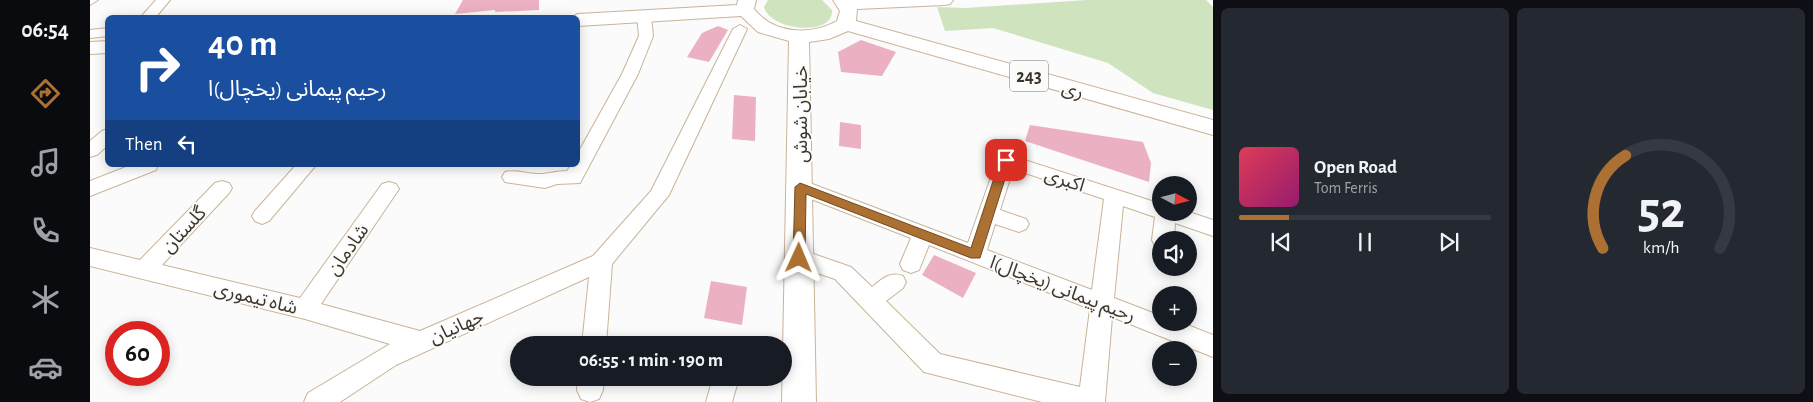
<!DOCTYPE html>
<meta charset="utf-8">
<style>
:root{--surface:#171b24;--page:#242831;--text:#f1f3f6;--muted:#9ea1a6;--line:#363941;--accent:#ac7032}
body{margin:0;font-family:"Alegreya Sans","Noto Sans Arabic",sans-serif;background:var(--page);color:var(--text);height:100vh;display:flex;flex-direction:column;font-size:19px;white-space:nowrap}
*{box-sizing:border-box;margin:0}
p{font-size:16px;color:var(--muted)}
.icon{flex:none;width:28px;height:28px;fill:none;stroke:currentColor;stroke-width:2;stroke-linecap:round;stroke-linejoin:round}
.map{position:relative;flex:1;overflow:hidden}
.sheet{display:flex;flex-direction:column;gap:8px;padding:8px;background:#0d0f14;width:600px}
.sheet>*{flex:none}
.guide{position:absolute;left:15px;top:15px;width:475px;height:152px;border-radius:8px;box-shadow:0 2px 12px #0003;background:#1a4fa0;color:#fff;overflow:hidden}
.needle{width:32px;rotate:97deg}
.fabs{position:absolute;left:1062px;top:176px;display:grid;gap:10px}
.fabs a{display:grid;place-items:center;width:45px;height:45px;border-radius:50%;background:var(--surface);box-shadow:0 2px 12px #0003;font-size:25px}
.speed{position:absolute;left:15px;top:321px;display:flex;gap:10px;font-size:25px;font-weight:700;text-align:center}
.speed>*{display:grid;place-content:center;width:65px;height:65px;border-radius:50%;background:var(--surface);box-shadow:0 2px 12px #0003;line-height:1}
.speed .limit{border:8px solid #d22;background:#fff;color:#111}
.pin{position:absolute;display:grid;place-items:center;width:42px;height:42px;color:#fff;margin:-21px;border-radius:10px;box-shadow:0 2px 8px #0006}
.me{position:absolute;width:55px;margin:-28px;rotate:1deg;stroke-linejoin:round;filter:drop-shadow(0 0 4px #0008)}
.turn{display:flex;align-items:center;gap:18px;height:105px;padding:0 20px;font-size:22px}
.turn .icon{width:65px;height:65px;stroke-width:2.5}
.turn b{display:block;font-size:35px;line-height:42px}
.then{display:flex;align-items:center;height:48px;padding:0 20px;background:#0003;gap:10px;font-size:19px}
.sheet .widget{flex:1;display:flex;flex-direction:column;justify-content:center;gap:8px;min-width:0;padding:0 18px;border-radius:8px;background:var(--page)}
.sheet .dial{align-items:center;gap:0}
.dial svg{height:130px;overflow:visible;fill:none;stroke:var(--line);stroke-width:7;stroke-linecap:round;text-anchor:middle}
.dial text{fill:var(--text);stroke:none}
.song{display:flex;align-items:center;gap:15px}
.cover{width:60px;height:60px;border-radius:8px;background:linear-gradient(135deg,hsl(350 70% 55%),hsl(320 70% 35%))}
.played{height:5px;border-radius:2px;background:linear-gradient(90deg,var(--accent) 20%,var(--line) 20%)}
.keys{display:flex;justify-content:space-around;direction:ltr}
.sheet .tiles{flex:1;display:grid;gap:8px;grid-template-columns:repeat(2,1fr)}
.trip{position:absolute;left:420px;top:336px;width:282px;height:50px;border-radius:25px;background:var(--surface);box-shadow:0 2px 12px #0003;font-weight:700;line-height:50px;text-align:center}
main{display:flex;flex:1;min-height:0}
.menu{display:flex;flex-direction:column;width:90px;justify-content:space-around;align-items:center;background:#090b0e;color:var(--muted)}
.menu .icon{width:35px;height:35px}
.menu .active{color:var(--accent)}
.menu b{font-size:22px;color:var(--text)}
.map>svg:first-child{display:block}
</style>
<main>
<nav class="menu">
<b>06:54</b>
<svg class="icon active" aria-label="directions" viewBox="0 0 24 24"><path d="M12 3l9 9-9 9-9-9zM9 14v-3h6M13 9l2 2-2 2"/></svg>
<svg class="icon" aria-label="music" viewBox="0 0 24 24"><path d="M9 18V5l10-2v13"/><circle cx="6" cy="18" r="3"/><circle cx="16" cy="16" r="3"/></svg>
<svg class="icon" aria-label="phone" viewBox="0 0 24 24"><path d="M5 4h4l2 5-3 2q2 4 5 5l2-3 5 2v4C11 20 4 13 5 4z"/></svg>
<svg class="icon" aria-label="climate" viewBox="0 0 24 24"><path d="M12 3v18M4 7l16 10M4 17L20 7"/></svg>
<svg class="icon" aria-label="car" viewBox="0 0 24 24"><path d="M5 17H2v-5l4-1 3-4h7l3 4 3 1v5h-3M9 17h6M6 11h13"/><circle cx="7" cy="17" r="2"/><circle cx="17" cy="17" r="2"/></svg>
</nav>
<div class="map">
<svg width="1123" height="402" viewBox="0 0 1123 402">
<rect width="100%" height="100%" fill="#fbfbfb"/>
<g fill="#cfe3bf">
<path d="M 678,0 L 732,0 L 742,10 C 744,37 680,31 674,7 Z"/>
<path d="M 997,0 L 1116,0 L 1123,7 L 1123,110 L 1063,93 L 1018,63 L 903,28 L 855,31 L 847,7 L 875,8 Z"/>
</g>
<g fill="#ebb1c2">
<path d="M 373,0 L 449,0 L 449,10 L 405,12 L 405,10 L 365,14 Z"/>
<path d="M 628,26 L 638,30 L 619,62 L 597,57 L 612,33 Z"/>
<path d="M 771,40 L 806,52 L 792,76 L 751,72 L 748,52 Z"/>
<path d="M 644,95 L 666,97 L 665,141 L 642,139 Z"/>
<path d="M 750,122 L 771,125 L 771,149 L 749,146 Z"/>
<path d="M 940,125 L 1053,142 L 1061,163 L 1059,182 L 935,141 Z"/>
<path d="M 844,255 L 886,273 L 873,298 L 832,275 Z"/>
<path d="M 621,281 L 657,287 L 652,325 L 614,318 Z"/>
</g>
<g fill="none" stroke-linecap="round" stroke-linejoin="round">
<defs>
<g id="minor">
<path d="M 0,0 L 8,0 L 0,5 Z"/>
<path d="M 66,0 L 80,0 L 65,18 L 50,18 Z"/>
<path d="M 554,12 L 561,16 L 563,36 L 548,74 L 490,183 L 467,184 L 455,188 L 415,182 L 412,177 L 415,172 C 428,169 440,175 453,174 C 461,173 468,171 477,171 L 481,165 L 488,165 L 488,153 L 532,74 L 549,36 L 547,16 Z"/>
<path d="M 650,25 L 657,29 L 579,195 L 522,264 L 516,345 L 492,345 L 499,277 L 306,365 L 250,402 L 214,402 L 218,393 L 300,344 L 215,319 L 0,266 L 0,248 L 50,260 L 125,183 L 132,181 L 139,183 L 142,188 L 139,193 L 72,265 L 210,298 L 292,184 L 299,182 L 306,184 L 309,189 L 231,304 L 330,331 L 503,256 L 561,191 L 643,29 Z"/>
<path d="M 18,28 L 18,36 L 0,38 L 0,30 Z"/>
<path d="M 18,129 L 18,145 L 7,155 L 0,157 L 0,141 L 12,131 Z"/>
<path d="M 916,154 L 1071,204 L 1071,212 L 1099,212 L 1123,220 L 1123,236 L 1085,223 L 1084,240 L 1071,240 L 1071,248 L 1065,246 L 1062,240 L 1065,217 L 1033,206 L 1024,298 L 1071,316 L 1071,322 L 1090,322 L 1123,335 L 1123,357 L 1022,317 L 1015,402 L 952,402 L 834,372 L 745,279 L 701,264 L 698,258 L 701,252 L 709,249 L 761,267 L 782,287 C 792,279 800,271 813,276 L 816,282 L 813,288 L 796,301 L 850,354 L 990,387 L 1000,309 L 839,245 L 829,270 L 821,273 L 813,270 L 810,264 L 821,238 L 703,192 L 700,187 L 703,182 L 710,180 L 717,182 L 878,243 L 907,160 L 909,156 ZM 923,169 L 1014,199 L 1002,290 L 897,250 L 905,224 L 929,232 L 936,229 L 939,224 L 936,219 L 910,210 Z"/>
<path d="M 41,165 L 68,165 L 66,170 L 0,196 L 0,181 Z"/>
<path d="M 206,165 L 226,165 L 179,221 L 172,224 L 165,221 L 162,216 L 165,211 Z"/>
<path d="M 488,378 L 514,378 L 513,390 L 509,399 L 500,402 L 491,399 L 487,390 Z"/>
<path d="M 623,378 L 649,378 L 642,402 L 616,402 Z"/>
</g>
<g id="major">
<path d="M 648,0 L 666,0 L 664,9 C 684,34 720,36 747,21 L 750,11 L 743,0 L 863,0 L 860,4 L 854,5 L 767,9 L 766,21 L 1123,120 L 1123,135 L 758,31 L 739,39 L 719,42 L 726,402 L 692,402 L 699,41 L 668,32 L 651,16 L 488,26 L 488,18 L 480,18 L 488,14 L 647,5 Z"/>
<path d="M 18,41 L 18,53 L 0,54 L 0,42 Z"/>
</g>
</defs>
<use href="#minor" stroke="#cab396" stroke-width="2"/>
<use href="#major" stroke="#cab396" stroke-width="2"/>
<use href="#minor" fill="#fff" fill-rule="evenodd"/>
<use href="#major" fill="#fff" fill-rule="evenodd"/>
</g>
<path fill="#ac7032" stroke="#704920" d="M 916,156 L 921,160 L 890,258 L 881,258 L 716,194 L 715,258 L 709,263 L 703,258 L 705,187 L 710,183 L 881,248 L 910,160 Z"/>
<g text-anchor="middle" stroke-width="4" stroke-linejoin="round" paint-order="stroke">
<rect fill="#fbfbfb" stroke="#777169" stroke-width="1" x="920" y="60.5" width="38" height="31" rx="4"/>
<g font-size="18" font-weight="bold" fill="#3f362a">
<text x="939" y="82">243</text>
</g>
<g font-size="19" fill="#3f362a" stroke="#fbfbfb">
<text transform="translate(983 89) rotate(16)" y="7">ری</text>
<text transform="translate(710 114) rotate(-90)" y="7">خیابان شوش</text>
<text transform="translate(975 179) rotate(18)" y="7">اکبری</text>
<text transform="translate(93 229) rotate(-47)" y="7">گلستان</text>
<text transform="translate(257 249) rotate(-55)" y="7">شادمان</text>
<text transform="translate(973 288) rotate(21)" y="7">رحیم پیمانی (یخچال)ا</text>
<text transform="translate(166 297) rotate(14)" y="7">شاه تیموری</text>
<text transform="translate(366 326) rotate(-24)" y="7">جهانیان</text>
</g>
</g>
</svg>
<div class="fabs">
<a><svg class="needle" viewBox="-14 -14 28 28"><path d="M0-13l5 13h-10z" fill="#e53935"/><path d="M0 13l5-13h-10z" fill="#9ea1a6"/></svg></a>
<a><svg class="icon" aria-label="sound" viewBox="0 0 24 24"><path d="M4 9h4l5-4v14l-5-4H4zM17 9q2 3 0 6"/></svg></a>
<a>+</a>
<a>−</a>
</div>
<div class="speed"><div class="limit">60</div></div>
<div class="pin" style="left:916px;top:160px;background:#d93025"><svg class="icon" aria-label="arrive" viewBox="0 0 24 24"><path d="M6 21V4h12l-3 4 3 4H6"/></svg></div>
<svg class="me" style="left:709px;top:258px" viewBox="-20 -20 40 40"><path d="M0-17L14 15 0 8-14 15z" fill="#ac7032" stroke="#fff" stroke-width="4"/></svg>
<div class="trip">06:55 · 1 min · 190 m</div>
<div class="guide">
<div class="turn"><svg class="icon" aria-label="right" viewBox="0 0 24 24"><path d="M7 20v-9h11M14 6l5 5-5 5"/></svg><div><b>40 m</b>رحیم پیمانی (یخچال)ا</div></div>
<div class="then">Then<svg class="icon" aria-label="left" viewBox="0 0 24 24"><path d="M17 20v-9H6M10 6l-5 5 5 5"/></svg></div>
</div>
</div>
<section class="sheet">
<div class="tiles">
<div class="widget">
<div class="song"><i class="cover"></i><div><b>Open Road</b><p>Tom Ferris</p></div></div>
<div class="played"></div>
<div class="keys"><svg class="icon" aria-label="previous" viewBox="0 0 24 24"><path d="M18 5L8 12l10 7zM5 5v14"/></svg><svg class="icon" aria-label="pause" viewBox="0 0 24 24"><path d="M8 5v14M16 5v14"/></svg><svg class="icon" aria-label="next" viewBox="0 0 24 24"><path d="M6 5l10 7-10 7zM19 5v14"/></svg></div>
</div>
<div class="widget dial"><svg viewBox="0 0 100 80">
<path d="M14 69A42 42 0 1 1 86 69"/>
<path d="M14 69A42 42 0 0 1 28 12" stroke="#ac7032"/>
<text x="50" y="56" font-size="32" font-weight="700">52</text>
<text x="50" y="72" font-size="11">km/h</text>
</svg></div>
</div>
</section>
</main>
